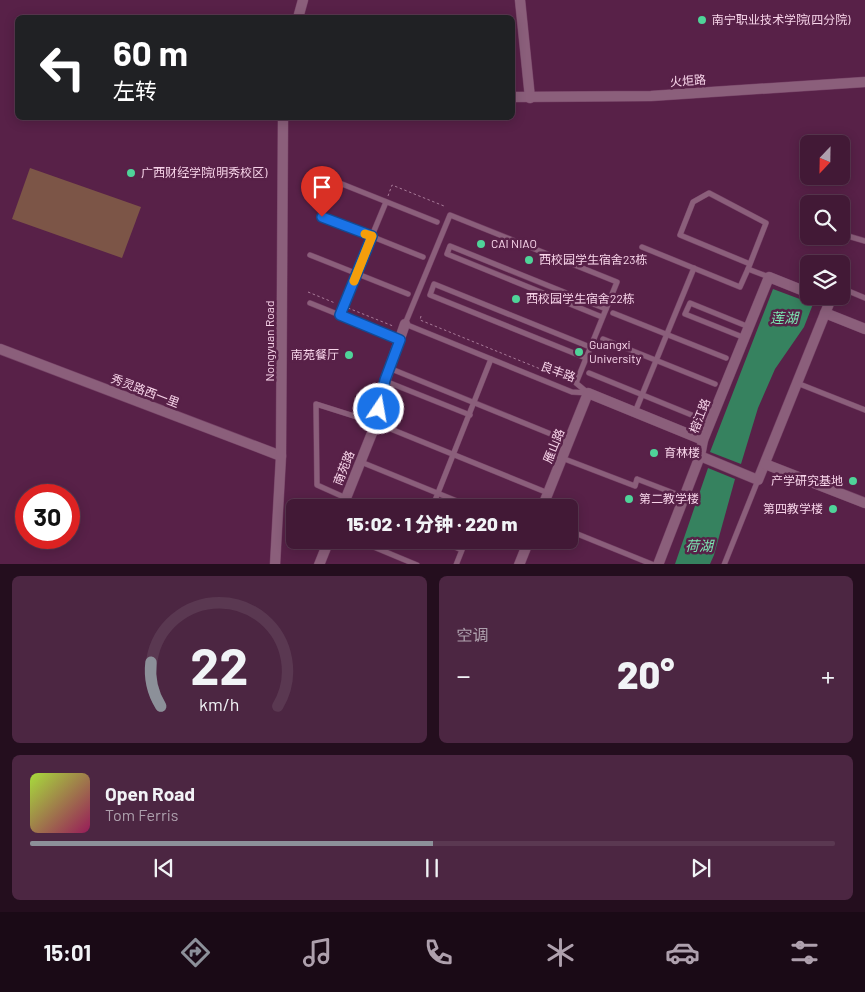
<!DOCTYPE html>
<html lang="zh">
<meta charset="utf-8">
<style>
:root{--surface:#421936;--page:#4c2642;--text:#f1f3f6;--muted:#aea0ad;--line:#5a3851;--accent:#8c9099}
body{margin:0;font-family:Barlow,"Noto Sans SC",sans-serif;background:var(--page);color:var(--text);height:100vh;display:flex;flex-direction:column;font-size:19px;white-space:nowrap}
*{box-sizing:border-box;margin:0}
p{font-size:16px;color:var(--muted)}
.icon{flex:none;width:28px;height:28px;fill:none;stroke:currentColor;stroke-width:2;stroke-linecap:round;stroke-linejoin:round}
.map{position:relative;height:564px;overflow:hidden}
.panel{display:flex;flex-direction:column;gap:12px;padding:12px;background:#240e1e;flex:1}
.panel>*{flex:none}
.banner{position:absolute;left:15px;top:15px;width:500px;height:105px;border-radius:8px;box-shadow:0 2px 12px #0003,0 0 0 1px var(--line);background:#202124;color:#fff;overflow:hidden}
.needle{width:32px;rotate:202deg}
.tools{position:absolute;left:800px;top:135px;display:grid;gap:10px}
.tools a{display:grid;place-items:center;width:50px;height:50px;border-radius:8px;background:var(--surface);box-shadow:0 2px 12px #0003,0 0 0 1px var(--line);font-size:25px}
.speed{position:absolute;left:15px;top:484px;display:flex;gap:10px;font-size:25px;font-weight:700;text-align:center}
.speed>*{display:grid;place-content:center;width:65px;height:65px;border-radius:50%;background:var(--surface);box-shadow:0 2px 12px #0003,0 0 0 1px var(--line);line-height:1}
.speed .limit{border:8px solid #d22;background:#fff;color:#111}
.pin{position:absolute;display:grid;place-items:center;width:42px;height:42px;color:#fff;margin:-51px -21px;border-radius:50% 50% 50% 0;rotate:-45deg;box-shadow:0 0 5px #0007}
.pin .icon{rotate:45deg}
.me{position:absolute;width:55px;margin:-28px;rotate:12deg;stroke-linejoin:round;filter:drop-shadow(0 0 4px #0008)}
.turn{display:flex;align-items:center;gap:18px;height:105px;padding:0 15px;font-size:22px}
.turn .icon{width:65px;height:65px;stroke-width:2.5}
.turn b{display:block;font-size:35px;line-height:42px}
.big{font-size:38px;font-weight:800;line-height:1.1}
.panel .tile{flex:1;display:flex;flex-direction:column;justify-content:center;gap:8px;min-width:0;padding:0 18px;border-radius:8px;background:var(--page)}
.panel .dial{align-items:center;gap:0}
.dial svg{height:130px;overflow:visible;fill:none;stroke:var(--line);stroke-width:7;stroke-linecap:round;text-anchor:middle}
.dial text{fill:var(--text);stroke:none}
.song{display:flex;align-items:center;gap:15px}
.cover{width:60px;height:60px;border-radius:8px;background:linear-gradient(135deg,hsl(80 70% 55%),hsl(330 70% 35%))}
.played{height:5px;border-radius:2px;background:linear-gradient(90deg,var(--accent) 50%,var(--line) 50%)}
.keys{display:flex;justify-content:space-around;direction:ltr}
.heat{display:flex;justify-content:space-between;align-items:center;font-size:28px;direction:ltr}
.panel .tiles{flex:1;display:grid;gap:12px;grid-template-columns:1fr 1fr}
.tile:last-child{grid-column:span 2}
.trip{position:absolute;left:286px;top:499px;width:292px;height:50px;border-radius:8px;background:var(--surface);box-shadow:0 2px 12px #0003,0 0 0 1px var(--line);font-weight:800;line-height:50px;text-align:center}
.tabs{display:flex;height:80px;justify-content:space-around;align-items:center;background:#1a0a16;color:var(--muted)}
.tabs .icon{width:35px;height:35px}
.tabs .on{color:var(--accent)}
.tabs b{font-size:22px;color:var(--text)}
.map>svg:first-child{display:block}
</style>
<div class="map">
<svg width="865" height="565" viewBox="0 0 865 565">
<rect width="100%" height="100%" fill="#582148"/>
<path fill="#7c5547" d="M 30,168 L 141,207 L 122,258 L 12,219 Z"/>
<g fill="#36825f">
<path d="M 773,289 L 813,304 L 804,327 L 775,369 L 758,408 L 741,464 L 710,452 Z"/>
<path d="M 708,468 L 735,479 L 714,555 L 710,564 L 675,564 Z"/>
</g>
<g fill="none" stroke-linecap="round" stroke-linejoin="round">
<defs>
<g id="lane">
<path d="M 337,182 L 437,222"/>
<path d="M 450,215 L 617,282 L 576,383 L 588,393 L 572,392 L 405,324 Z"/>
<path d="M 323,217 L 423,257"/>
<path d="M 841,234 L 865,241"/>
<path d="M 642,247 L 740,287 L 748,269"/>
<path d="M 310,255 L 408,294"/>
<path d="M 750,264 L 680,235 L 693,202 L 709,193 L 766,223 L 750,264 L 748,269 L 769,277"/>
<path d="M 841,293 L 846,290 L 865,298"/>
<path d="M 310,303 L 399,339"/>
<path d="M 613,313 L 726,358"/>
<path d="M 339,315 L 386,202"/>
<path d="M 602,317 L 447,254 L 450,246 L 606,309"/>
<path d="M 745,338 L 685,314 L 690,303 L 749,327"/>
<path d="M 603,339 L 715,384"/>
<path d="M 586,358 L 430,295 L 434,284 L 590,347"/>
<path d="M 389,368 L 568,441"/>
<path d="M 589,373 L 699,418"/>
<path d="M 385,381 L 470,415"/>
<path d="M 797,383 L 865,410"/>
<path d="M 635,412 L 694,268"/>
<path d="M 562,458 L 635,486 L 637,479 L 684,497"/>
<path d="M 361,462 L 474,508"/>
<path d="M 346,498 L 317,485 L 316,404 L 376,423 L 548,493"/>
<path d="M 344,503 L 356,508"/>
<path d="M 432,508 L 491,359"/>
<path d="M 570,531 L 654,565"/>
<path d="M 357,540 L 417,565"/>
<path d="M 438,540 L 462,550 L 456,565"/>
<path d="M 724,565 L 758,480"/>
</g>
<g id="street">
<path d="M 520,0 L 530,98"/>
<path d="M 298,18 L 303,0"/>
<path d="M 512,97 L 651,96 L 865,82"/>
<path d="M 825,313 L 865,329"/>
<path d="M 0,349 L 281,456"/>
<path d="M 700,456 L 758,480 L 830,301 L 818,296"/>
<path d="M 765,464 L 865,503"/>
<path d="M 342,508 L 376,423 L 385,381 L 405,324"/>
<path d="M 542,508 L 588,393 L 703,440"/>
<path d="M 275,565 L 281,456 L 283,118"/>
<path d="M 319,565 L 329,540"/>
<path d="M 519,565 L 529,540"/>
<path d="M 658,565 L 700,456 L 703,440 L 769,277 L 809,293"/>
</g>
</defs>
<use href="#lane" stroke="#754165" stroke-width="6"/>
<use href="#street" stroke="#754165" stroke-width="11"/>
<g stroke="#a87b99" stroke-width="1" stroke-dasharray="2.5 2.5" stroke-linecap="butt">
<path d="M 388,196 L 392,185 L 444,206"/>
<path d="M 325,211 L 334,187"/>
<path d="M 308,292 L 335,303"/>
<path d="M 348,308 L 393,326"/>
<path d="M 421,316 L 420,320 L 570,381"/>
</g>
<use href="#lane" stroke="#8b5f7b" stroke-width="5"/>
<use href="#street" stroke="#8b5f7b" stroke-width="10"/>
</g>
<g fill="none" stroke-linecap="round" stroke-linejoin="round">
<defs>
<path id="route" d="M 322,217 L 372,236 L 340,315 L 400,340 L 385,380 L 379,409"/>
</defs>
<use href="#route" stroke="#114b97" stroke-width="12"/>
<use href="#route" stroke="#1a73e8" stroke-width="9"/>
<path stroke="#f59e0b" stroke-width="9" d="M 354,281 L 372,236 L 365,234"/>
</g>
<g fill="#4fd399" stroke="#582148" stroke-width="2">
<circle cx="702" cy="20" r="5"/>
<circle cx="131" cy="173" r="5"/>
<circle cx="481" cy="244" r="5"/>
<circle cx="529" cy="260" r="5"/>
<circle cx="516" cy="299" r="5"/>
<circle cx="579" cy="352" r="5"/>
<circle cx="349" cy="355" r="5"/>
<circle cx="654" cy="453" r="5"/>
<circle cx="853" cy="481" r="5"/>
<circle cx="629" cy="499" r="5"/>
<circle cx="833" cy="509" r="5"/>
</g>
<g text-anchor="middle" stroke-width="5" stroke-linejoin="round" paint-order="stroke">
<g font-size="12" fill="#f8d5ea" stroke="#582148" text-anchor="start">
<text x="712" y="24">南宁职业技术学院(四分院)</text>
<text x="141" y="177">广西财经学院(明秀校区)</text>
<text x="491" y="248">CAI NIAO</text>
<text x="539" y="264">西校园学生宿舍23栋</text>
<text x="526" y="303">西校园学生宿舍22栋</text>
<text x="589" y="349">Guangxi<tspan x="589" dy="14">University</tspan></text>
<text x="339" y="359" text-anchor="end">南苑餐厅</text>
<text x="664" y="457">育林楼</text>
<text x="843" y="485" text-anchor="end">产学研究基地</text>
<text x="639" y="503">第二教学楼</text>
<text x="823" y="513" text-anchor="end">第四教学楼</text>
</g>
<g font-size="12" fill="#f8d5ea" stroke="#582148">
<text transform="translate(688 81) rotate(-4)" y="4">火炬路</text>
<text transform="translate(270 341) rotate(-90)" y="4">Nongyuan Road</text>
<text transform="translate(558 372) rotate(20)" y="4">良丰路</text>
<text transform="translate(145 391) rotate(21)" y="4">秀灵路西一里</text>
<text transform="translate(700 416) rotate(-69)" y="4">榕江路</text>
<text transform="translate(554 446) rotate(-68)" y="4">雁山路</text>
<text transform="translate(344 468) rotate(-68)" y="4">南苑路</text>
</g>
<g font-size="14" font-style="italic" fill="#7ce7b2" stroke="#582148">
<text x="784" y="323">莲湖</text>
<text x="699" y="551">荷湖</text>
</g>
</g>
</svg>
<div class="tools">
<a><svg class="needle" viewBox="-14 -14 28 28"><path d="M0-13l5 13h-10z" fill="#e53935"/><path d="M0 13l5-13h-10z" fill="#aea0ad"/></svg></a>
<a><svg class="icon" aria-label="search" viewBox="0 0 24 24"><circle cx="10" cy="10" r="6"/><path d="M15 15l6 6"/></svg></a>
<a><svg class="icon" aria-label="layers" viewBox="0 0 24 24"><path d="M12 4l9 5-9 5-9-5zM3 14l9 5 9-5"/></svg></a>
</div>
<div class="speed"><div class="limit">30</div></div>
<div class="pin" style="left:322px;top:217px;background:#d93025"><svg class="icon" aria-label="arrive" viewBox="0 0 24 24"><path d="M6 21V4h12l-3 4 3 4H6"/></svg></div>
<svg class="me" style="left:379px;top:409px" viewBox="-20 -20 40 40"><circle r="17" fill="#1a73e8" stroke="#fff" stroke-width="3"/><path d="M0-11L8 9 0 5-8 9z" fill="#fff"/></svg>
<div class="trip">15:02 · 1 分钟 · 220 m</div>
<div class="banner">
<div class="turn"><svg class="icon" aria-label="left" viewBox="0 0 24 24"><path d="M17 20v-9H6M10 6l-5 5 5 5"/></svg><div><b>60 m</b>左转</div></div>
</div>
</div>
<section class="panel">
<div class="tiles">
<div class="tile dial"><svg viewBox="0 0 100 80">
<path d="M14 69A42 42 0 1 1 86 69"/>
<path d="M14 69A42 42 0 0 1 8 42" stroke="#8c9099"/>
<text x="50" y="56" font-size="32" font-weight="700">22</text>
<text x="50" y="72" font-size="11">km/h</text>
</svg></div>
<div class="tile"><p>空调</p>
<div class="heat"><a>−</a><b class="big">20°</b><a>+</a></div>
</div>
<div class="tile">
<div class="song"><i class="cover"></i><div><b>Open Road</b><p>Tom Ferris</p></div></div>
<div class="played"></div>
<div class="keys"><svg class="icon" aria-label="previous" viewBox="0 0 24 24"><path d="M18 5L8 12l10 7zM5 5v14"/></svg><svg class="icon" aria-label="pause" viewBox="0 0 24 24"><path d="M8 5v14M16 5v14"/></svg><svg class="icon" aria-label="next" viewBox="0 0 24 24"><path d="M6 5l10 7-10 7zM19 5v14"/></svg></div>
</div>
</div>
</section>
<nav class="tabs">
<b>15:01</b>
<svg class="icon on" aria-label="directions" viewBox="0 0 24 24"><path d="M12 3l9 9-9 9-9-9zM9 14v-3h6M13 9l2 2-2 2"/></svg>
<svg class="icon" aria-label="music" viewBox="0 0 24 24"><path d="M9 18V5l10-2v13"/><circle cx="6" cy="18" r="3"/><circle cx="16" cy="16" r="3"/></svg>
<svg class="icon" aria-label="phone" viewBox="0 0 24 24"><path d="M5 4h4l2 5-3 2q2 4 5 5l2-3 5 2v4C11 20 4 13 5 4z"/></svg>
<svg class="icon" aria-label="climate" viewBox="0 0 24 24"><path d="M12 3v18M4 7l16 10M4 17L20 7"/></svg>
<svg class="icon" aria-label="car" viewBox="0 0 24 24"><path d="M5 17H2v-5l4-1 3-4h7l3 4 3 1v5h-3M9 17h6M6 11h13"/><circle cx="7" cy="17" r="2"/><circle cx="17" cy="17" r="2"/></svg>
<svg class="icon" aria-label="filters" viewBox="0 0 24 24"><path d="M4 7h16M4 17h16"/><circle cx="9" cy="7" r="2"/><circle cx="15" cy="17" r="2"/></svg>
</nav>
